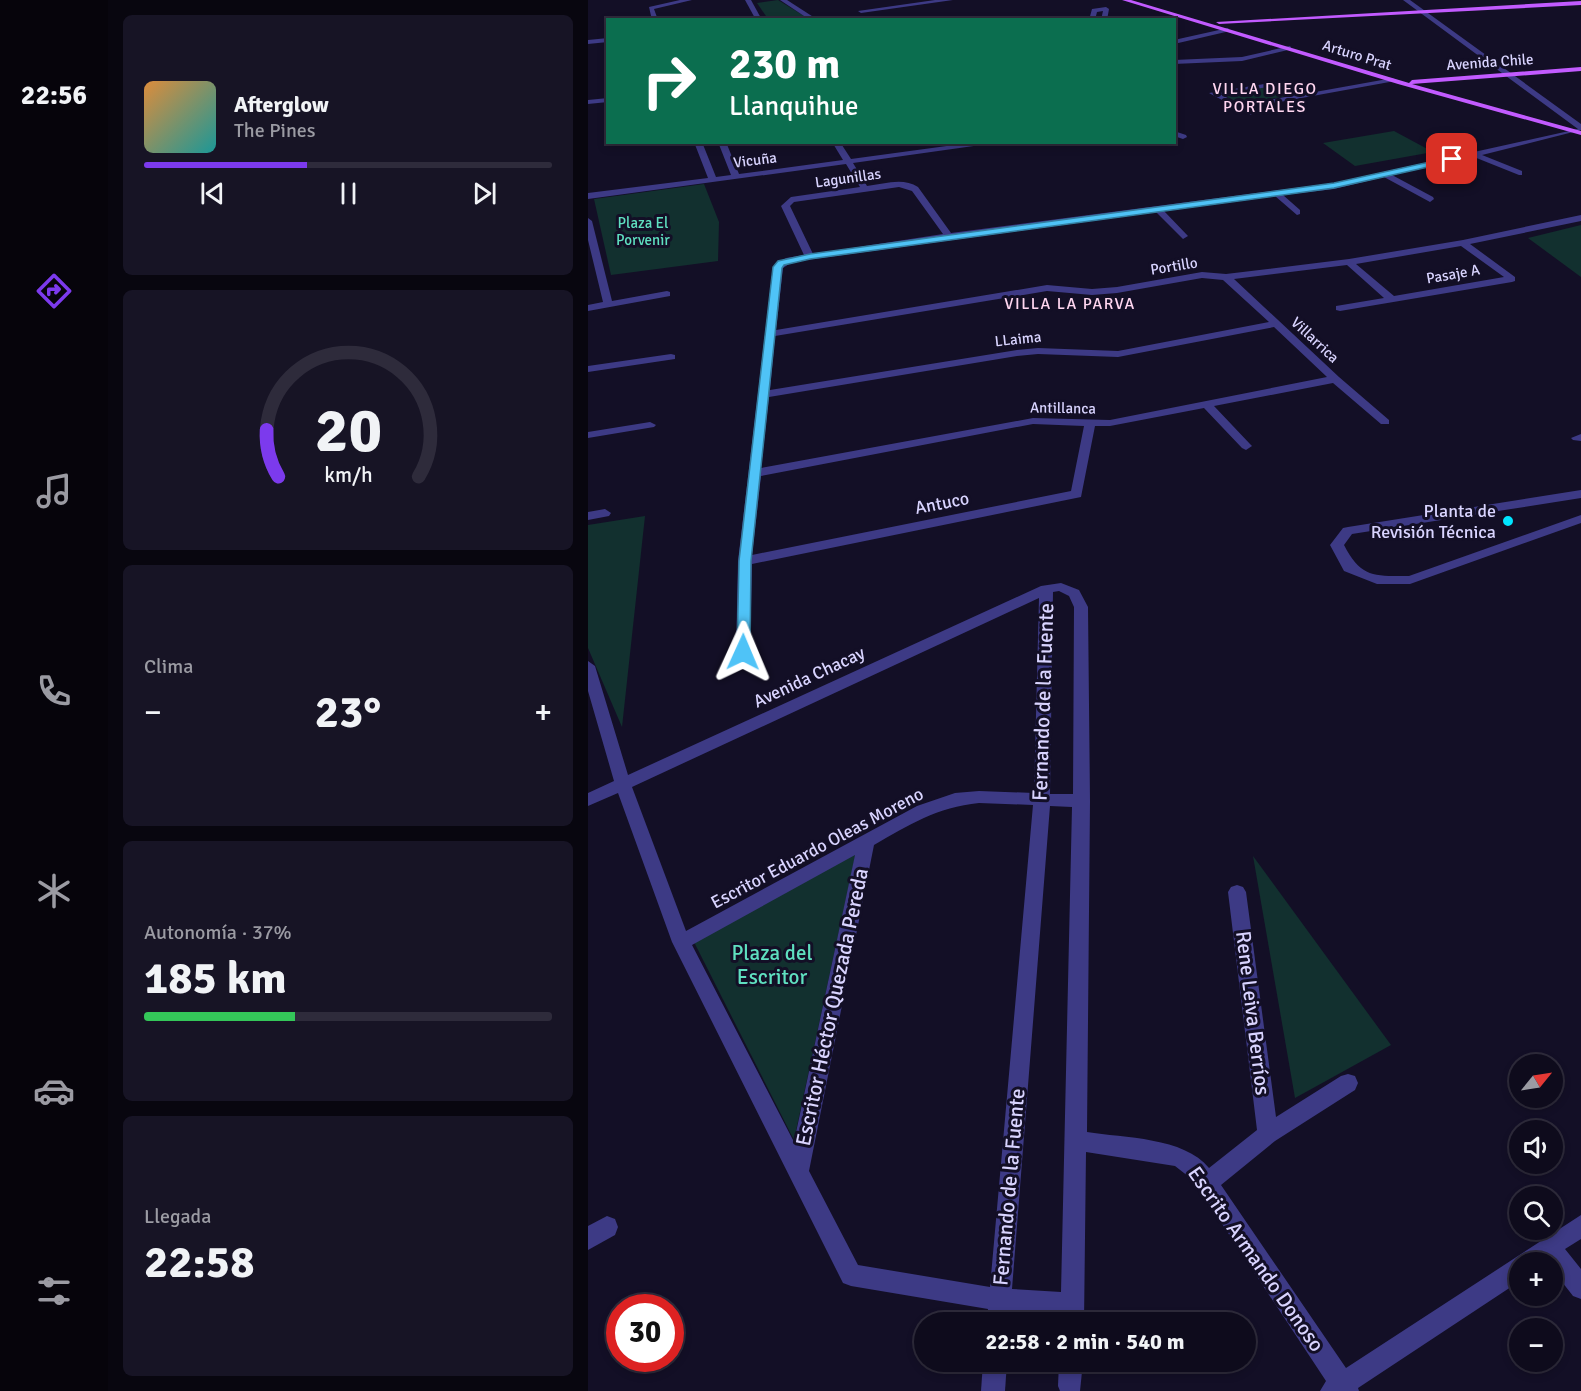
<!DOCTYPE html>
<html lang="es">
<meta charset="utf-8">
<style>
:root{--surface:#0e0b1c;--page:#171425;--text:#f1f3f6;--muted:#9b9ba3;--line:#2e2b3b;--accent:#7c3aed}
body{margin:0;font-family:Signika,sans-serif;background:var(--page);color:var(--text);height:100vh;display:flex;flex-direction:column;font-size:22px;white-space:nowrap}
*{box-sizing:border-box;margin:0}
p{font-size:20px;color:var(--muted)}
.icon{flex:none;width:33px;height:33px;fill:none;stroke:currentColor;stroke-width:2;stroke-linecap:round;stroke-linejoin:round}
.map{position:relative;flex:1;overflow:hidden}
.panel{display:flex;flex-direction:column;gap:15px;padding:15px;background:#08060f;width:480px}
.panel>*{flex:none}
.guide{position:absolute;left:18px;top:18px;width:570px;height:126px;border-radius:0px;box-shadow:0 3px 9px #0003,0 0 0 2px var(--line);background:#0b6e4f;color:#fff;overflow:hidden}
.needle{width:39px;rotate:60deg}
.fabs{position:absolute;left:921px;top:1054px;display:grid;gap:12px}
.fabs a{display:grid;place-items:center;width:54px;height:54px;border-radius:50%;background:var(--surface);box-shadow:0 3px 9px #0003,0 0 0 2px var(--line);font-size:30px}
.speed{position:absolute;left:18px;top:1294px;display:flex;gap:12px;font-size:30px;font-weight:700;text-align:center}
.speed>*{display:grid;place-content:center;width:78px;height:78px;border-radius:50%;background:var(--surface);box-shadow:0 3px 9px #0003,0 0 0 2px var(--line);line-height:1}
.speed .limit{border:9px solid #d22;background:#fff;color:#111}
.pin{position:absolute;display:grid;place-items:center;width:51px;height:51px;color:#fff;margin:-26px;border-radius:12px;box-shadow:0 3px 9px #0006}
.me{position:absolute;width:66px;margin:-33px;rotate:1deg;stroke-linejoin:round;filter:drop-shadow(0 0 4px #0008)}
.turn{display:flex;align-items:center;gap:21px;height:126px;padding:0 24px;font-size:27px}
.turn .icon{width:78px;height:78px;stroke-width:2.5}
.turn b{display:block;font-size:42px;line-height:51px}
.big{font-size:45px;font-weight:700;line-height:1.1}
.panel .widget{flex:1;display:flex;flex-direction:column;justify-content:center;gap:9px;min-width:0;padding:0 21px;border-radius:9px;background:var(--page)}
.panel .dial{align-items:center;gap:0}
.dial svg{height:156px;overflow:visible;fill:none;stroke:var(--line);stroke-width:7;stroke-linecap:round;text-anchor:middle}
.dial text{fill:var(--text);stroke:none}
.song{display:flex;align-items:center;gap:18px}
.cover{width:72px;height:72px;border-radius:9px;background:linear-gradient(135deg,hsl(30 70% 55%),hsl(180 70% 35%))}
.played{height:6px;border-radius:3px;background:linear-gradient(90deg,var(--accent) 40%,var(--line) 40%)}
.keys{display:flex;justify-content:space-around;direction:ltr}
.heat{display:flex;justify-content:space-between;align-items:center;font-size:33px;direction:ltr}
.charge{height:9px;border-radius:4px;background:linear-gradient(90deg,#34c759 37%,var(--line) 0)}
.trip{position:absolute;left:326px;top:1312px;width:342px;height:60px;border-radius:30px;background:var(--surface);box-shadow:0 3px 9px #0003,0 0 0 2px var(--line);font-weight:700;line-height:60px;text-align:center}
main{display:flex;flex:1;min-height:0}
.dock{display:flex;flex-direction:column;width:108px;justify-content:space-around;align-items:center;background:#06040b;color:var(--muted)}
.dock .icon{width:42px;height:42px}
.dock .on{color:var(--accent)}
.dock b{font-size:27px;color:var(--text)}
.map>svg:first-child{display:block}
</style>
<main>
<nav class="dock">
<b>22:56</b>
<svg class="icon on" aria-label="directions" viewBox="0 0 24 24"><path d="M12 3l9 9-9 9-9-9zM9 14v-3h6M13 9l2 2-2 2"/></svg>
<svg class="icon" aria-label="music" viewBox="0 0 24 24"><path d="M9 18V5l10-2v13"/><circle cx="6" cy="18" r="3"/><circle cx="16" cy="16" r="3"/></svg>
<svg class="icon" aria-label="phone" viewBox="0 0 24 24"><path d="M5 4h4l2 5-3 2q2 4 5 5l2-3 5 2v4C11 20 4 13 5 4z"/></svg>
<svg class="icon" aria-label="climate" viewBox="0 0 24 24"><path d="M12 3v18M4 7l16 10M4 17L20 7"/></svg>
<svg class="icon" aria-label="car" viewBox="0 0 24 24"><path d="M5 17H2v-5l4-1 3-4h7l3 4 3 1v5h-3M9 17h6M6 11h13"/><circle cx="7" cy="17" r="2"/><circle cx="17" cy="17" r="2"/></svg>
<svg class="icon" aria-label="filters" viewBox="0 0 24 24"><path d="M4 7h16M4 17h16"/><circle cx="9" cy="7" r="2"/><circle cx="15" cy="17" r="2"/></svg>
</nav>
<section class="panel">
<div class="widget">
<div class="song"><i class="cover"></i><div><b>Afterglow</b><p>The Pines</p></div></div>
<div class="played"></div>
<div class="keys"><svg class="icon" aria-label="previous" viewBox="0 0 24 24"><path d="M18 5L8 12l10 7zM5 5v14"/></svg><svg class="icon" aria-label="pause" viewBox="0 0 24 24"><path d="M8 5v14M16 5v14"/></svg><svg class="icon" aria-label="next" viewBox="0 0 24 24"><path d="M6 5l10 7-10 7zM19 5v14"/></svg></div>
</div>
<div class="widget dial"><svg viewBox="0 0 100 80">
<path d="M14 69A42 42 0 1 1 86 69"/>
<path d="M14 69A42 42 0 0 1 8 45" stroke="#7c3aed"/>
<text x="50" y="56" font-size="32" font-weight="700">20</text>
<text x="50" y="72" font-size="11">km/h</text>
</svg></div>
<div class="widget"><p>Clima</p>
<div class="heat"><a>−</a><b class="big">23°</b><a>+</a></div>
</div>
<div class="widget"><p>Autonomía · 37%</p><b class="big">185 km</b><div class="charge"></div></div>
<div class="widget"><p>Llegada</p><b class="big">22:58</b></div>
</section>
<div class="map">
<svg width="993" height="1391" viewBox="0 0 993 1391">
<rect width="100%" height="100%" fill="#130f26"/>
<g fill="#12302f">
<path d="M 190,0 L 221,19 L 180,19 L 169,3 Z"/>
<path d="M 688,86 L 704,95 L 653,104 L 631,93 Z"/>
<path d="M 806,131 L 845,152 L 767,166 L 735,143 Z"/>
<path d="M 116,184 L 131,222 L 130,261 L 23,275 L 6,199 Z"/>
<path d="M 993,225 L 993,277 L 940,238 Z"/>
<path d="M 57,516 L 34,727 L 0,648 L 0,525 Z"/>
<path d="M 268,852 L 206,1140 L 106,942 Z"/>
<path d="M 665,856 L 803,1045 L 707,1098 Z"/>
</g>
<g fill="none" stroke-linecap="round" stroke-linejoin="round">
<g fill="#3d3a85" fill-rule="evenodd">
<path d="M 92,0 L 104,0 L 66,9 L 70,20 L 64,20 L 61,7 Z"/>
<path d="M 157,0 L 163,0 L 174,20 L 168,20 Z"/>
<path d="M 192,0 L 199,0 L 230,20 L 222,20 Z"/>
<path d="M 347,0 L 365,0 L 273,13 L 270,11 Z"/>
<path d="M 815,0 L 822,0 L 993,124 L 993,130 L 894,155 L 934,171 L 934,175 L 931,175 L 886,157 L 804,175 L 845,197 L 846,199 L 842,202 L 796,177 L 746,189 L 695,195 L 712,210 L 712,214 L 709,215 L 687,196 L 576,211 L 600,236 L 595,239 L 568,212 L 204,262 L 195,268 L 188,330 L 459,285 L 504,289 L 529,287 L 614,272 L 638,274 L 761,259 L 875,240 L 993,215 L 993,221 L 882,244 L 927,277 L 927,281 L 924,282 L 752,311 L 748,310 L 748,306 L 796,298 L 759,265 L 646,279 L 751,377 L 801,420 L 801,424 L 793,424 L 745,383 L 626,406 L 662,444 L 664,446 L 658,450 L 654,448 L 616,408 L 522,426 L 507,426 L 493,497 L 164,564 L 162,652 L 160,655 L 150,655 L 148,652 L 150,561 L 185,267 L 198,258 L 216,255 L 193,206 L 203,197 L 272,187 L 258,164 L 0,199 L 0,193 L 120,178 L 106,142 L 114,142 L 128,177 L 143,175 L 130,142 L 138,142 L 151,174 L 255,160 L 244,142 L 252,142 L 263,159 L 388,142 L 414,142 L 265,163 L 279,186 C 296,184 315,177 330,187 L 363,233 L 746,183 L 990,129 ZM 311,187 L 324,191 L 355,234 L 225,254 L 202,206 L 206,202 ZM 873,246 L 916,277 L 806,296 L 768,264 ZM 614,278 L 635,280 L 681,322 L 530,351 L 450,348 L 429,350 L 182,390 L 187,336 L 459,291 L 504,295 L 529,293 ZM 686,327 L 739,377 L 522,420 L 445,418 L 173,468 L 181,397 L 429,356 L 450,354 L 530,357 ZM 445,424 L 496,426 L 483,491 L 164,555 L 173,476 Z"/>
<path d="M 518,7 L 521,9 L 519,20 L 513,20 L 515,11 L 509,12 L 507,20 L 501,20 L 504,9 Z"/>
<path d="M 640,28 L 642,31 L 586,44 L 586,40 Z"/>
<path d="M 20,38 L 20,42 L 0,44 L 0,40 Z"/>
<path d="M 702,46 L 704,49 L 654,61 L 586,64 L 586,60 L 654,57 Z"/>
<path d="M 805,78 L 807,81 L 659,108 L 666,113 L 662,115 L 621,93 L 689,82 L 716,94 ZM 688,86 L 708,95 L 653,105 L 632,94 Z"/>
<path d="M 20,98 L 20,102 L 0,104 L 0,100 Z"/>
<path d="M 586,131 L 598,135 L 599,137 L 595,139 L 586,136 Z"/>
<path d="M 0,218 L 4,221 L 24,301 L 79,291 L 82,292 L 82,296 L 0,311 L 0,305 L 15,302 L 0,240 Z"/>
<path d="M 83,354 L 87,355 L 87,359 L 0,372 L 0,366 Z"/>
<path d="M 62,422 L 68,425 L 66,427 L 0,438 L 0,432 Z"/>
<path d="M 993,434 L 993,441 L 985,440 L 983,438 Z"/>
<path d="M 993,490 L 993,498 L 764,534 L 756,545 C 773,578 786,576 821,576 L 993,515 L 993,523 L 822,584 L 789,584 L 756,571 L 742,545 L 755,528 L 760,527 Z"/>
<path d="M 17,509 L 23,513 L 21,516 L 0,520 L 0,512 Z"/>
<path d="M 473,583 L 491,590 L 500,607 L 502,801 L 499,1132 C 536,1138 596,1137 621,1168 L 669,1130 L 640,892 L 643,887 L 649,885 L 655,887 L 658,892 L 688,1117 L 753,1076 L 760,1074 L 767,1076 L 770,1083 L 767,1090 L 687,1141 L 633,1185 L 758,1368 L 993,1215 L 993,1239 L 977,1249 L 993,1269 L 993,1299 L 985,1296 L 964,1269 L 964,1263 L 932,1263 L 932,1281 L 770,1388 L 771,1391 L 732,1391 L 738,1381 L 605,1180 L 587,1166 L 498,1152 L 496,1323 L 472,1323 L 473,1315 L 422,1312 L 422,1323 L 398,1323 L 400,1309 L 263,1286 L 255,1283 L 84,942 L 30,793 L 0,806 L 0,793 L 26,781 L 0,691 L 0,661 L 7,666 L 40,775 L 453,586 ZM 471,591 L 481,596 L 486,607 L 485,794 L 462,794 L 465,592 ZM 451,598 L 446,793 L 391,791 L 367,793 L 329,806 L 98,931 L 44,787 ZM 391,803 L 445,805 L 402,1287 L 270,1265 L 221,1171 L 286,845 C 321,825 349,807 391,803 ZM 462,806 L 484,807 L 473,1292 L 424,1289 ZM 267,855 L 206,1142 L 104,945 Z"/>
<path d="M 19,1216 L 27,1219 L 30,1227 L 27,1235 L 0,1250 L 0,1226 Z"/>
<path d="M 395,1362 L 419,1362 L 417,1391 L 393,1391 Z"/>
<path d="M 471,1362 L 495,1362 L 492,1391 L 472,1391 L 470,1386 Z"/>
</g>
<g fill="#c25bff" fill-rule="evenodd">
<path d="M 534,0 L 543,0 L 821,83 L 824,80 L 993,67 L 993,71 L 824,84 L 993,131 L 993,135 L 810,84 Z"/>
<path d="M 993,1 L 993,5 L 631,24 L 628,22 Z"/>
</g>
</g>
<path fill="#4fc3f7" stroke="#337fa1" stroke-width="1.5" d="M 864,157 L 867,161 L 746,188 L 222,259 L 196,265 L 194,268 L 163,561 L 162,652 L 160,655 L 150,655 L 149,652 L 151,561 L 185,267 L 190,261 L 222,254 L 746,183 Z"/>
<circle fill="#00e5ff" stroke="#130f26" stroke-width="2" cx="920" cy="521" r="6"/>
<g text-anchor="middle" stroke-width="6" stroke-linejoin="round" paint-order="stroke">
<g font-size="15" fill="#d9d4ff" stroke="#130f26">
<text transform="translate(769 55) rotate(17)" y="5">Arturo Prat</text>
<text transform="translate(902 62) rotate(-4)" y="5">Avenida Chile</text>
<text transform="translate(167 160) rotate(-7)" y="5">Vicuña</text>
<text transform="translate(260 178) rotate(-8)" y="5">Lagunillas</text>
<text transform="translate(586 266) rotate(-9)" y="5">Portillo</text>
<text transform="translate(865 274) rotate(-10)" y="5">Pasaje A</text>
<text transform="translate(430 339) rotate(-6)" y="5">LLaima</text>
<text transform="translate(727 340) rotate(43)" y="5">Villarrica</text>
<text transform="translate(475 408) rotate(1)" y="5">Antillanca</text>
</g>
<g font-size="15" fill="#5fe0c0" stroke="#130f26">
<text x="55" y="228">Plaza El<tspan x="55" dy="17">Porvenir</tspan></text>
</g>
<g font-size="16" letter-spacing="1.5" fill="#ffd6f0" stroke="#130f26">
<text x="677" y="94">VILLA DIEGO<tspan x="677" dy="18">PORTALES</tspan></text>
<text x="482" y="309">VILLA LA PARVA</text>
</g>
<g font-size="18" fill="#d9d4ff" stroke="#130f26">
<text transform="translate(354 503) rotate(-11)" y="6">Antuco</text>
<text transform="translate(221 677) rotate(-25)" y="6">Avenida Chacay</text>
<text transform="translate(229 848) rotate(-28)" y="6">Escritor Eduardo Oleas Moreno</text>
</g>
<g font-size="18" fill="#d9d4ff" stroke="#130f26" text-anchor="end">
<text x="908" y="517">Planta de<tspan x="908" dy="21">Revisión Técnica</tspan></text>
</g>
<g font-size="21" fill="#d9d4ff" stroke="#130f26">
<text transform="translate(455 702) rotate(-88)" y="7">Fernando de la Fuente</text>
<text transform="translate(244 1007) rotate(-78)" y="7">Escritor Héctor Quezada Pereda</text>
<text transform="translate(665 1013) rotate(83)" y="7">Rene Leiva Berríos</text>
<text transform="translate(421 1187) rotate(-85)" y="7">Fernando de la Fuente</text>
<text transform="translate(668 1259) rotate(55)" y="7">Escrito Armando Donoso</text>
</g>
<g font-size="21" fill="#5fe0c0" stroke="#130f26">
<text x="184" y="960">Plaza del<tspan x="184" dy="24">Escritor</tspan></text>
</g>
</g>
</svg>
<div class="fabs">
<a><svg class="needle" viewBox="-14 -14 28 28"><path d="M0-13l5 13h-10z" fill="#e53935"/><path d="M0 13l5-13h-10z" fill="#9b9ba3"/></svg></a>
<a><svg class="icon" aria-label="sound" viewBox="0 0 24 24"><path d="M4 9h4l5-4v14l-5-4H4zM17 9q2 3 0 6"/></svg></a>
<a><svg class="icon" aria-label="search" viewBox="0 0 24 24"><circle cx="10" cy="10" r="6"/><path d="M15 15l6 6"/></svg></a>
<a>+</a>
<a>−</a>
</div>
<div class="speed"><div class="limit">30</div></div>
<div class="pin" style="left:864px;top:159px;background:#d93025"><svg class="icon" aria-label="arrive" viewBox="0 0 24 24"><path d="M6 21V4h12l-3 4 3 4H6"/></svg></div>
<svg class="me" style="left:155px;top:652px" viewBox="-20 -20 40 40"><path d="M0-17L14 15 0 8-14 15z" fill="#4fc3f7" stroke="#fff" stroke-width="4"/></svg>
<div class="trip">22:58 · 2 min · 540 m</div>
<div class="guide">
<div class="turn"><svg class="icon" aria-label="right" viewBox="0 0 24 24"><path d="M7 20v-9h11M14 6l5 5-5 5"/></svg><div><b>230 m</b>Llanquihue</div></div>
</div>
</div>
</main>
